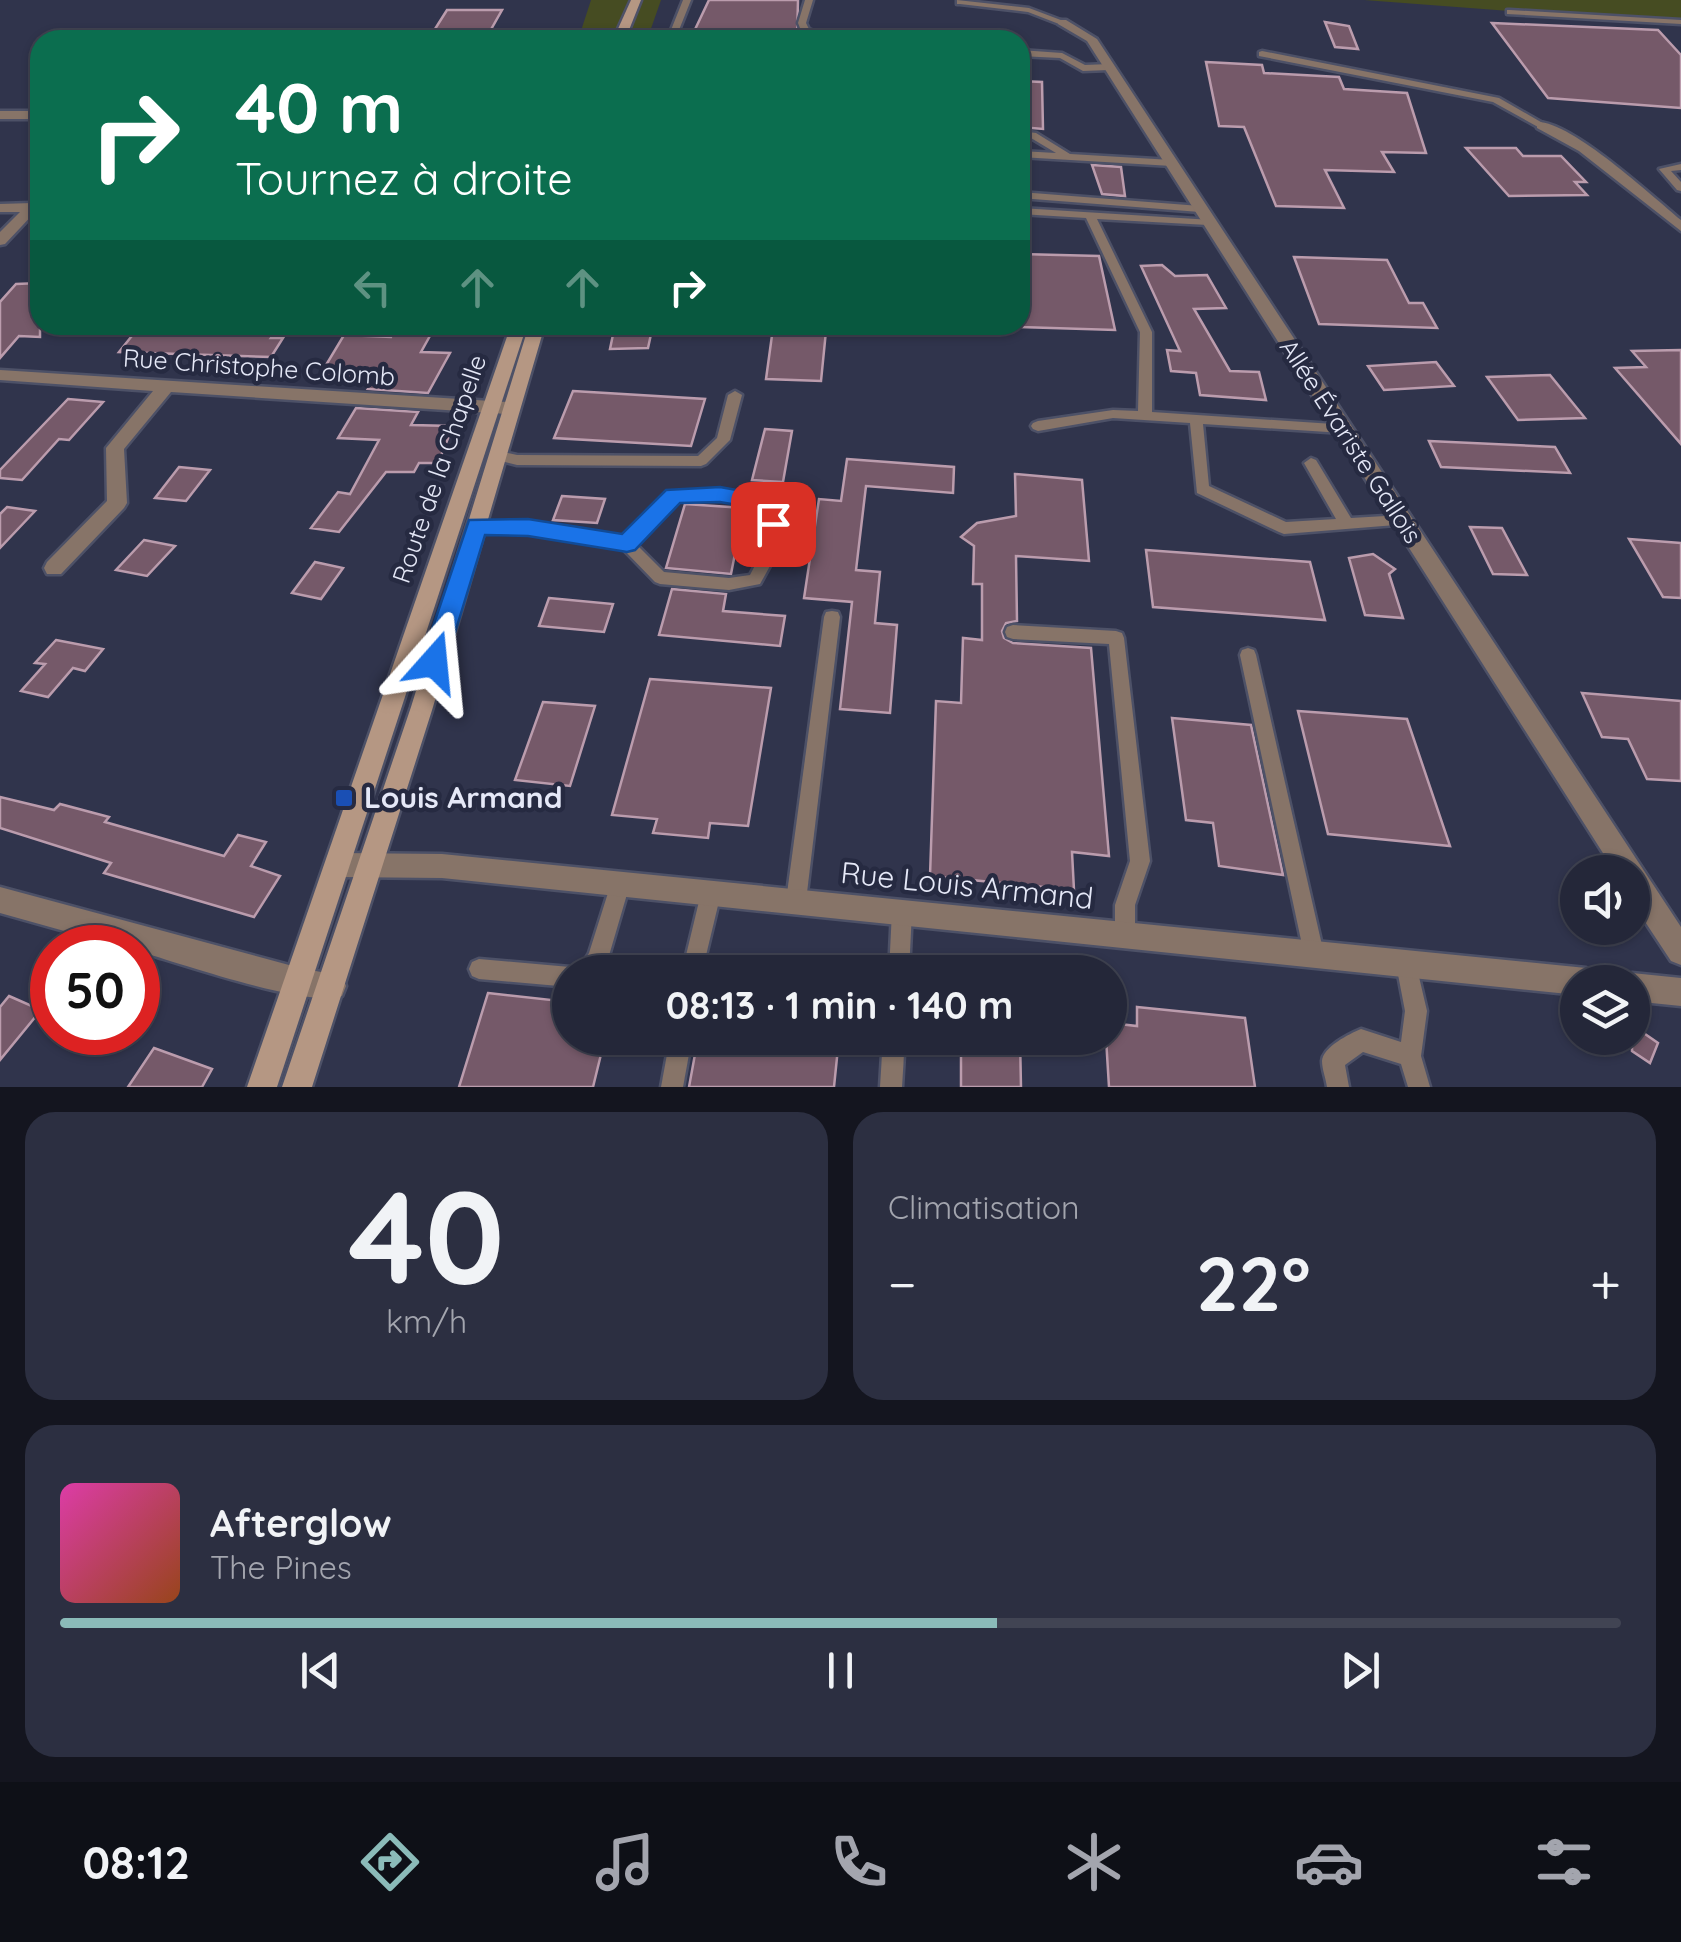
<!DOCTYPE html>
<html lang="fr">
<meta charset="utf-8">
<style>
:root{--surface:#242739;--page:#2c2f41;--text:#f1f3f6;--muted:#a3a5ae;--line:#414453;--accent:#8bbbb9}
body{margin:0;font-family:Quicksand,sans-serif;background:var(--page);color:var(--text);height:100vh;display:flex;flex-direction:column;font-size:38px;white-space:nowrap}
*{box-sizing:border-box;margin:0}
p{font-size:32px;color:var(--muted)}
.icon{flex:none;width:55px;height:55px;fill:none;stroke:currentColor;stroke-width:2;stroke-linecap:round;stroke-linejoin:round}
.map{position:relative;height:1087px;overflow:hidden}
.drawer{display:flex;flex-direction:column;gap:25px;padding:25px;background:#14151f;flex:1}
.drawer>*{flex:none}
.top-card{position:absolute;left:30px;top:30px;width:1000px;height:305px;border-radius:30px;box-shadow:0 2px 8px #0004,0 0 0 2px var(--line);background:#0b6e4f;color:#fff;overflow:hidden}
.controls{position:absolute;left:1560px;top:855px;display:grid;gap:20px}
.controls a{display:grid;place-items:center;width:90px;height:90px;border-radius:50%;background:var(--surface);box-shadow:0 2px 8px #0004,0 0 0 2px var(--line);font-size:50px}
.speed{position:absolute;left:30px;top:925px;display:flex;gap:20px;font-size:50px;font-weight:700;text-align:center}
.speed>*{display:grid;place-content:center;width:130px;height:130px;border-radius:50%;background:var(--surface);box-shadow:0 2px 8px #0004,0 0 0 2px var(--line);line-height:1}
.speed .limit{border:15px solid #d22;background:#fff;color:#111}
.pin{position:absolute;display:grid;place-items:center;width:85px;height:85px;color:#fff;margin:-42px;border-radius:20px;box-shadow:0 5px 15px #0006}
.me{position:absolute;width:110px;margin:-55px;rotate:18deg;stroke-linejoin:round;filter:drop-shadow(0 0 8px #0008)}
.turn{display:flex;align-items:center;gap:35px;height:210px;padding:0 40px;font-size:45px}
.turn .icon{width:130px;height:130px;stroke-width:2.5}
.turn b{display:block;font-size:70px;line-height:85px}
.lanes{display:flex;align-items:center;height:95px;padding:0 40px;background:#0003;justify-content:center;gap:50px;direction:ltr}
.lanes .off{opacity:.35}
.big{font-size:75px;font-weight:700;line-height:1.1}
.drawer .widget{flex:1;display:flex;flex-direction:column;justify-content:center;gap:15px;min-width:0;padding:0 35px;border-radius:30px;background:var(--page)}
.drawer .dial{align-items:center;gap:0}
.dial b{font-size:130px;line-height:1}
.song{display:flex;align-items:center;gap:30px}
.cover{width:120px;height:120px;border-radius:15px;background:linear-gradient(135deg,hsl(320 70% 55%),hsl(20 70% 35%))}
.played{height:10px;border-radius:5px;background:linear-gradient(90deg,var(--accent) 60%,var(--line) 60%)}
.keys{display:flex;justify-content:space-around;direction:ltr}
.heat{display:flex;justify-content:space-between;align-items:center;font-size:55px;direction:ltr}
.drawer .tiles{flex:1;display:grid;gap:25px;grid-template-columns:1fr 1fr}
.widget:last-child{grid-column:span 2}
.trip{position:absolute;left:552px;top:955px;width:575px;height:100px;border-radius:50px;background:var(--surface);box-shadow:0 2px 8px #0004,0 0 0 2px var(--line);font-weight:700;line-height:100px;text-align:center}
.menu{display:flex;height:160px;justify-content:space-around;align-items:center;background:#0e1017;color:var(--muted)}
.menu .icon{width:70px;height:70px}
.menu .current{color:var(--accent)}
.menu b{font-size:45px;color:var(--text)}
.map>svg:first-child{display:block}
</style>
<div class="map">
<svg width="1681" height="1087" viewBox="0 0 1681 1087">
<rect width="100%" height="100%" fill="#30344c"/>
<g fill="#464c22">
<path d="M 591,0 L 661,0 L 647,40 L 578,40 Z"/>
<path d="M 1364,0 L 1681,0 L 1681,24 Z"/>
</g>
<g fill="#755969" stroke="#bb9cad" stroke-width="2.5">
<path d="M 709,0 L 798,0 L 797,40 L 690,40 Z"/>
<path d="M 447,10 L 502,10 L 485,40 L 428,40 Z"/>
<path d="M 1325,22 L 1349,26 L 1358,49 L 1335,47 Z"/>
<path d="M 1492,23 L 1658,30 L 1681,55 L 1681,108 L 1548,98 Z"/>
<path d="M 1206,62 L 1262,65 L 1264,73 L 1339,77 L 1344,89 L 1407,93 L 1426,153 L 1382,152 L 1394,172 L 1325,170 L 1344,208 L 1276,206 L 1244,127 L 1219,126 Z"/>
<path d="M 1020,81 L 1042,82 L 1043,129 L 1020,127 Z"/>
<path d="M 1466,148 L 1516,148 L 1523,156 L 1561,156 L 1586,182 L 1575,182 L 1587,195 L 1509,196 Z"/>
<path d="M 1092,165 L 1121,167 L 1125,196 L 1102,194 Z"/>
<path d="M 1020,254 L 1099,256 L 1115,330 L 1020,327 Z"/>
<path d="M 1294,257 L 1387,260 L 1409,303 L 1423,303 L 1437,328 L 1319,324 Z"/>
<path d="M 1162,265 L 1175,276 L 1207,275 L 1226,308 L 1194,309 L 1230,371 L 1259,372 L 1266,400 L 1200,395 L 1196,373 L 1171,371 L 1167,350 L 1180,351 L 1141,266 Z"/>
<path d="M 40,283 L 40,337 L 19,336 L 0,358 L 0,302 L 16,284 Z"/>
<path d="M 397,325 L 436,325 L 421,352 L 450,353 L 428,393 L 368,389 L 372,383 L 317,380 L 344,335 L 391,337 Z"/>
<path d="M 615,325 L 653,325 L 648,348 L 610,349 Z"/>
<path d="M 773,328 L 826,331 L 821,381 L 766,379 Z"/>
<path d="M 135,332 L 274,334 L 271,338 L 283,338 L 271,357 L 119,352 Z"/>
<path d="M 1681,350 L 1681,444 L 1615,368 L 1646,367 L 1632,351 Z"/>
<path d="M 1436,362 L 1454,386 L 1384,390 L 1368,366 Z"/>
<path d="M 1550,375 L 1585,418 L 1518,420 L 1487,377 Z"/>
<path d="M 573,391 L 705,399 L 691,446 L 554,438 Z"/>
<path d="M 68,399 L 103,402 L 69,440 L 59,439 L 22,480 L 0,478 L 0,470 Z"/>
<path d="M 356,408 L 418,412 L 411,425 L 453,426 L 438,463 L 419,463 L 414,472 L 386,472 L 339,532 L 311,528 L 338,492 L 350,494 L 379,440 L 338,438 Z"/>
<path d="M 765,429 L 792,431 L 783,482 L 752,480 Z"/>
<path d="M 1429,441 L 1555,447 L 1570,473 L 1441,467 Z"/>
<path d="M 847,459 L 954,467 L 953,493 L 866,486 L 856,570 L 880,572 L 875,623 L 897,625 L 890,713 L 840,709 L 852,602 L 804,598 L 819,499 L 841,501 Z"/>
<path d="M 179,467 L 210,470 L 186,501 L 155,498 Z"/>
<path d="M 1015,474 L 1082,480 L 1089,561 L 1016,556 L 1017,621 L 1006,623 L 1002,631 L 1004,638 L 1013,643 L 1091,648 L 1109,856 L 1072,852 L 1074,890 L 930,876 L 936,701 L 961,703 L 963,638 L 982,640 L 982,584 L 973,584 L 974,546 L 961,537 L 977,523 L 1016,516 Z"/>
<path d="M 562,496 L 605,499 L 597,523 L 553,520 Z"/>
<path d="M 685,504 L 744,508 L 731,574 L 666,568 Z"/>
<path d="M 7,507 L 35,511 L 0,548 L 0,514 Z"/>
<path d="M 1470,527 L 1502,528 L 1527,575 L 1493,574 Z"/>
<path d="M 1629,539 L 1681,543 L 1681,598 L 1663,597 Z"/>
<path d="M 144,540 L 175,546 L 147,576 L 116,570 Z"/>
<path d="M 1146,550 L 1310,562 L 1325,620 L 1153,607 Z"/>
<path d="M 1373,554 L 1395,569 L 1389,574 L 1403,618 L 1365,615 L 1349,558 Z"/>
<path d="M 315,562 L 343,568 L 321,599 L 292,593 Z"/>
<path d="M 672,589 L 726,594 L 723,611 L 785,616 L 780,646 L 659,635 Z"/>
<path d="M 549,598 L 613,604 L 604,632 L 539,626 Z"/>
<path d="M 56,640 L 103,649 L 85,671 L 73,668 L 48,697 L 21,691 L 45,664 L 35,663 Z"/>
<path d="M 650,679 L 771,688 L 748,826 L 710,823 L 708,838 L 653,833 L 657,819 L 612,815 Z"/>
<path d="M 1582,693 L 1681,701 L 1681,781 L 1647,779 L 1628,739 L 1602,737 Z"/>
<path d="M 543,702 L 595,706 L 570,786 L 515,780 Z"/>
<path d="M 1298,711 L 1407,719 L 1450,846 L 1328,834 Z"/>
<path d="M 1172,718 L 1251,725 L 1283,875 L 1219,866 L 1213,823 L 1186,820 Z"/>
<path d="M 0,797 L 54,810 L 60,804 L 109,817 L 105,822 L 224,856 L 238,835 L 266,842 L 251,866 L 280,876 L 254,917 L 104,873 L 111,863 L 0,828 Z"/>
<path d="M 488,993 L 570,1002 L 570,1038 L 605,1038 L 593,1087 L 459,1087 Z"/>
<path d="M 9,996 L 41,1010 L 0,1060 L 0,1007 Z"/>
<path d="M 1137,1007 L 1245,1018 L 1255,1087 L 1109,1087 L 1106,1038 L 1110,1038 L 1110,1023 L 1137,1026 Z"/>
<path d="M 1632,1025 L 1658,1043 L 1650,1063 L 1632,1051 Z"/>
<path d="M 698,1038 L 839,1038 L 834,1087 L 689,1087 Z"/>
<path d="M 961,1038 L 1020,1038 L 1021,1087 L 961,1087 Z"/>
<path d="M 154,1048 L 212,1069 L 202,1087 L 128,1087 Z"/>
</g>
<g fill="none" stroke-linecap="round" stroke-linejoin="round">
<defs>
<g id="service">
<path d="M 683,0 L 691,0 L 675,40 L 667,40 Z"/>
<path d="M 805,0 L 813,0 L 806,23 L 809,29 L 836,40 L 824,40 L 802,33 L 798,23 Z"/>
<path d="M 957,0 L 1029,8 L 1066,22 L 1059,24 L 1028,12 L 960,4 L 957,4 Z"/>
<path d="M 1510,10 L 1681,20 L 1681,24 L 1507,14 L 1507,10 Z"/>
<path d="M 1020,50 L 1062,53 L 1085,65 L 1109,64 L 1113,67 L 1109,70 L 1083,71 L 1060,58 L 1020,56 Z"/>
<path d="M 1262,51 L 1499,98 L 1546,125 L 1538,127 L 1493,102 L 1259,56 L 1259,52 Z"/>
<path d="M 1020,131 L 1036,133 L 1070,154 L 1172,160 L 1177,163 L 1172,166 L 1020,157 L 1020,151 L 1056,153 L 1031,138 L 1020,137 Z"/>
<path d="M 1681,164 L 1681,170 L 1671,171 L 1681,182 L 1681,191 L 1677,190 L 1659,169 Z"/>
<path d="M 1020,192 L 1200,206 L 1205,209 L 1200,212 L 1020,198 Z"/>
<path d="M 1020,208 L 1212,220 L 1212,224 L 1208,225 L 1097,219 L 1152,332 L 1152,412 L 1348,425 L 1350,428 L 1348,431 L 1343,433 L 1203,424 L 1209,486 L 1286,522 L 1336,519 L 1304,463 L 1311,458 L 1316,460 L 1351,518 L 1403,515 L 1408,516 L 1410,520 L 1408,524 L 1284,534 L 1279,532 L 1197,493 L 1190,423 L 1113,418 L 1038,431 L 1033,429 L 1031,426 L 1033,423 L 1038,421 L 1113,410 L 1138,411 L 1140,332 L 1086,218 L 1020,214 Z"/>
<path d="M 735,391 L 742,395 L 730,440 L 706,464 L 701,466 L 517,465 L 493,459 L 491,456 L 498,451 L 517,455 L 698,456 L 717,438 L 728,395 Z"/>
<path d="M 720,489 L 772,498 L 779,503 L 781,546 L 760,584 L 729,590 L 660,584 L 655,582 L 623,549 L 529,534 L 477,531 L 470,526 L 477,521 L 529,522 L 624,538 L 669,492 ZM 720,499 L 765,507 L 765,546 L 750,575 L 729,578 L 664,572 L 636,544 L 678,501 Z"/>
<path d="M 832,611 L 838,612 L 840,617 L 806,901 L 803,908 L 796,911 L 789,908 L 786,901 L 824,617 L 826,612 Z"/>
<path d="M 1013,625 L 1116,631 L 1122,633 L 1124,638 L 1150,861 L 1135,905 L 1135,935 L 1132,942 L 1125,945 L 1118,942 L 1115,935 L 1115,905 L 1130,861 L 1109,644 L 1013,639 L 1007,637 L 1005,632 L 1007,627 Z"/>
<path d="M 1248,648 L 1254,650 L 1256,655 L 1324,954 L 1321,961 L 1314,964 L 1307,961 L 1304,954 L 1240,655 L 1242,650 Z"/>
<path d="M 620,874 L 627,877 L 630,884 L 608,959 L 600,972 L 570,972 L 570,987 L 479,979 L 472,976 L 469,969 L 472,962 L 479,959 L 570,967 L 578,971 L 589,953 L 613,877 Z"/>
<path d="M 711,883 L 718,886 L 721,893 L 702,972 L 682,972 L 701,893 L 704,886 Z"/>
<path d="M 902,901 L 909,904 L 912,911 L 909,972 L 889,972 L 892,911 L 895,904 Z"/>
<path d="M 1406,954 L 1413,957 L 1416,964 L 1427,1011 L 1421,1056 L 1430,1087 L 1408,1087 L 1401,1064 L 1363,1052 L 1345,1065 L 1349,1087 L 1327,1087 C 1326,1079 1322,1069 1322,1061 C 1323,1047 1349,1034 1361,1029 L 1401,1042 L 1405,1011 L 1396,964 L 1399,957 Z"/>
<path d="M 670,1038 L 692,1038 L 683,1087 L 661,1087 Z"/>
<path d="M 883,1038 L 905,1038 L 902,1087 L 880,1087 Z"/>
</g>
<g id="minor">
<path d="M 1058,20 L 1066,20 L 1097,39 L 1681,927 L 1681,965 L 1671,961 L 1632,902 L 1632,872 L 1615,872 L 1087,41 L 1058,24 Z"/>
<rect x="0" y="111" width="40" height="8"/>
<path d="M 1537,122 C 1571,121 1652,196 1681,220 L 1681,231 L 1579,151 L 1537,128 Z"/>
<path d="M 32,203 L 37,204 L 37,210 L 5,244 L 0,245 L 0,232 L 20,212 L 0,212 L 0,204 Z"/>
<path d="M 0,370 L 507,402 L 516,408 L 507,414 L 171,392 L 124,449 L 127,503 L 124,508 L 61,574 L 47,574 L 44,568 L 47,562 L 107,501 L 106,448 L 153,391 L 0,380 Z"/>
<path d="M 340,853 L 442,854 L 1586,968 L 1596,972 L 1600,982 L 1578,982 L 1578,995 L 442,878 L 340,877 L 331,874 L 327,865 L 331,856 Z"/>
<path d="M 0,887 L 300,968 L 342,976 L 346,986 L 342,996 C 311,1009 176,962 138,951 L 138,948 L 125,948 L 0,913 Z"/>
<path d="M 1632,973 L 1681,978 L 1681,1006 L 1632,1001 L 1632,982 L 1620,982 L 1622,977 Z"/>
</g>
<g id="secondary">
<path d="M 631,0 L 641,0 L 625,40 L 613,40 Z"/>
<path d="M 511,325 L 527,325 L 277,1087 L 247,1087 Z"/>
<path d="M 529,325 L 545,325 L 433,707 L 312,1087 L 282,1087 L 411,707 Z"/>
</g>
</defs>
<use href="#service" stroke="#4d5167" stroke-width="5"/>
<use href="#minor" stroke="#4d5167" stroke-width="5"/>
<use href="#secondary" stroke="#4d5167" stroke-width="5"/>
<use href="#service" fill="#877468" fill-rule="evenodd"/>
<use href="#minor" fill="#877468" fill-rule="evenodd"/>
<use href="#secondary" fill="#b59783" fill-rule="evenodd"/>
</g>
<path fill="#1a73e8" stroke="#114b97" stroke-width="2.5" d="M 720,487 L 780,498 L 781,530 L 765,530 L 761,509 L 720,502 L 680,503 L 635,550 L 627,552 L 528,536 L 485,535 L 446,662 L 434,673 L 425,670 L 421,662 L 469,520 L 528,519 L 622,534 L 666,490 Z"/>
<rect fill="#1a4fb4" stroke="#262a41" stroke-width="4" x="334" y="788" width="20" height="20" rx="5"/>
<g text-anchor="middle" stroke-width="9" stroke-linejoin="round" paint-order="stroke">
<g font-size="25" fill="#e5e8f7" stroke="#262a41">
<text transform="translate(259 367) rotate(4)" y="9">Rue Christophe Colomb</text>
<text transform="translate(1351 441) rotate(57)" y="9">Allée Évariste Gallois</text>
<text transform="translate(439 469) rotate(-71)" y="9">Route de la Chapelle</text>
</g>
<g font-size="30" font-weight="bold" fill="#e5e8f7" stroke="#262a41" text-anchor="start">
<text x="364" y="808">Louis Armand</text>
</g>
<g font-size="30" fill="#e5e8f7" stroke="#262a41">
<text transform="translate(967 886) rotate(6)" y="10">Rue Louis Armand</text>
</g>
</g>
</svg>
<div class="controls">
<a><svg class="icon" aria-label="sound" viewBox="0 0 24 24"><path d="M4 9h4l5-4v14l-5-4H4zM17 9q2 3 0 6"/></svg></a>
<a><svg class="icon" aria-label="layers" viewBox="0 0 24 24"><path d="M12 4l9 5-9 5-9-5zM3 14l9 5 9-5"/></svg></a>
</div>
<div class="speed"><div class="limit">50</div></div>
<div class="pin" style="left:773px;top:524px;background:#d93025"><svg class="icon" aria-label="arrive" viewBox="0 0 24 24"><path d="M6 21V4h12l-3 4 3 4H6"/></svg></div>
<svg class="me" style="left:434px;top:662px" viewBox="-20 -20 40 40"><path d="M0-17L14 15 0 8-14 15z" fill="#1a73e8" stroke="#fff" stroke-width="4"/></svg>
<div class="trip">08:13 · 1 min · 140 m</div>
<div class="top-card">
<div class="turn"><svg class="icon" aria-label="right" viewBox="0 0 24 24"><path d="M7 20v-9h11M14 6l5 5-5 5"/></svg><div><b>40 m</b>Tournez à droite</div></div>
<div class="lanes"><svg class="icon off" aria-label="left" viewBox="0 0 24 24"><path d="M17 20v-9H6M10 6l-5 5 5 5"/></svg><svg class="icon off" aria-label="ahead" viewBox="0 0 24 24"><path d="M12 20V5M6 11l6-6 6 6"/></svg><svg class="icon off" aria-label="ahead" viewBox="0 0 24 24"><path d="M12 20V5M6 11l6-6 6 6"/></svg><svg class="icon" aria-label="right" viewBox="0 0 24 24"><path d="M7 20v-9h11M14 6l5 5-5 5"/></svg></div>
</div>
</div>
<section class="drawer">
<div class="tiles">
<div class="widget dial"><b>40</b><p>km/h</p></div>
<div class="widget"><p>Climatisation</p>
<div class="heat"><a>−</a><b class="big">22°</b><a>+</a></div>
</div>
<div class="widget">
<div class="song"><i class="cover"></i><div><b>Afterglow</b><p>The Pines</p></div></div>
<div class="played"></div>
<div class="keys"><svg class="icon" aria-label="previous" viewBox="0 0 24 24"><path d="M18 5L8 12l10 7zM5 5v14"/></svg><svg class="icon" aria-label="pause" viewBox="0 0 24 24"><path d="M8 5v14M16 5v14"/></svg><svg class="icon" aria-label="next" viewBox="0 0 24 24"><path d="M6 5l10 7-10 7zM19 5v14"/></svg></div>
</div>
</div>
</section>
<nav class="menu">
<b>08:12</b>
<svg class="icon current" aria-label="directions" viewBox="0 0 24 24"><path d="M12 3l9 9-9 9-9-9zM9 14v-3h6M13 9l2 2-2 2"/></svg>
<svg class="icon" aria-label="music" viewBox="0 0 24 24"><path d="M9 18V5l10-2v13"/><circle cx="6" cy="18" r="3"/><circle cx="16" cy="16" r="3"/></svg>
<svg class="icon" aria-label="phone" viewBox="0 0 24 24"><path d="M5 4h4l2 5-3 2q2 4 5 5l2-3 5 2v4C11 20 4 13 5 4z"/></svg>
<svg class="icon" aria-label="climate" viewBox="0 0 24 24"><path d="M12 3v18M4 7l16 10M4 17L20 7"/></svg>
<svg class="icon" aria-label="car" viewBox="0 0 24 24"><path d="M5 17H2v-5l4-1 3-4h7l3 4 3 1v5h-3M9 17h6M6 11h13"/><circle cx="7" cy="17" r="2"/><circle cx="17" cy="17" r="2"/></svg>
<svg class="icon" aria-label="filters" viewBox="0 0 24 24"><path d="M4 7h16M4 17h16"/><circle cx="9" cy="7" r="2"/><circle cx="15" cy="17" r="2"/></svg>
</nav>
